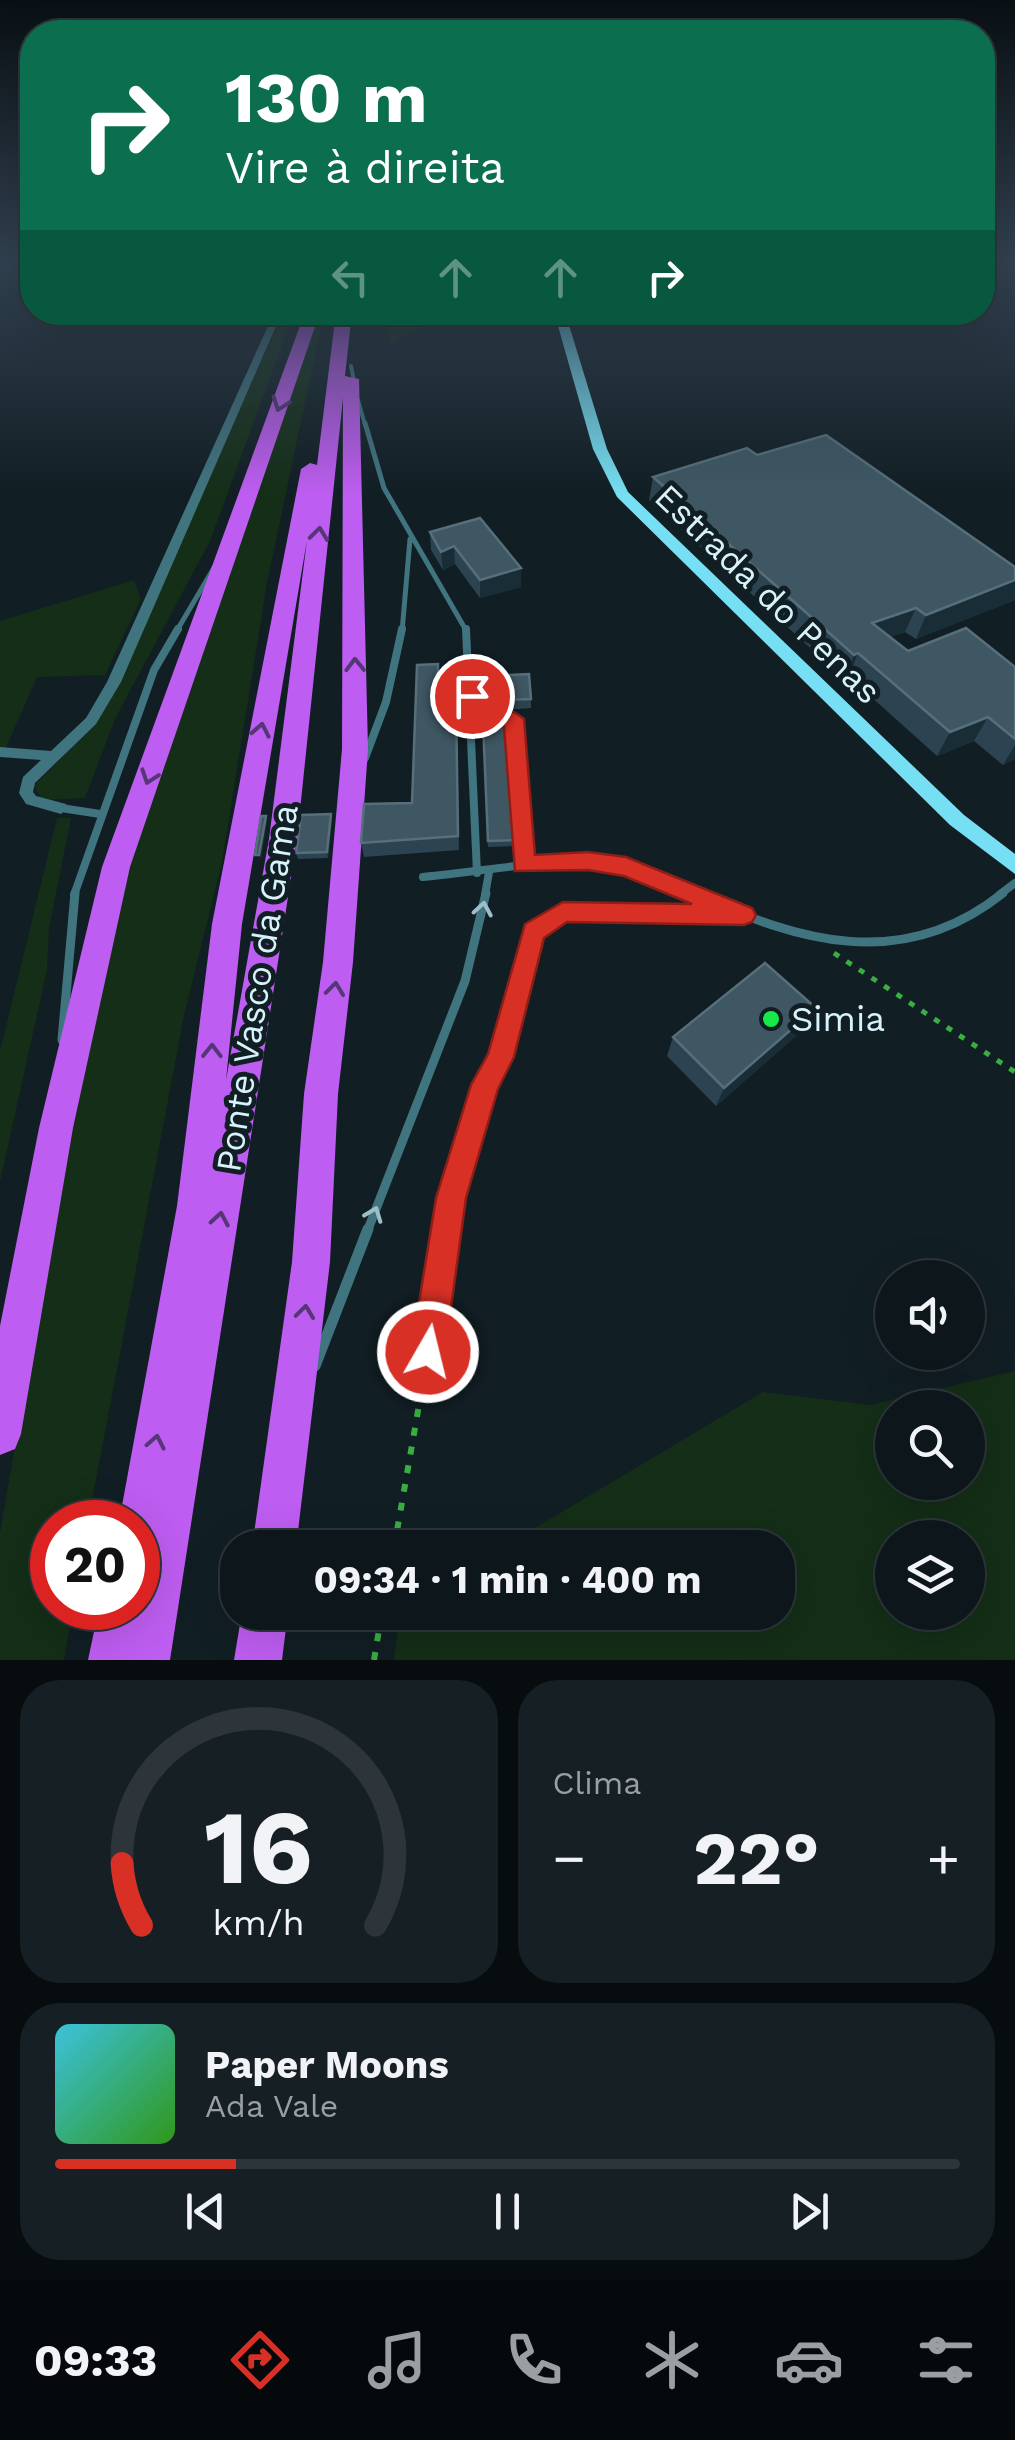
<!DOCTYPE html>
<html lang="pt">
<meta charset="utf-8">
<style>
:root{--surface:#0d161b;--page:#161f24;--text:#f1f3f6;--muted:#9a9fa3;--line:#2d353a;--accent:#d93025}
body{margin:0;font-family:"Work Sans",sans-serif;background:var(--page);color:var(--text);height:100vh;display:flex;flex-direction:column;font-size:38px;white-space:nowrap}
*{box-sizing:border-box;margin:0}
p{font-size:32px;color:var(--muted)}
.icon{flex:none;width:55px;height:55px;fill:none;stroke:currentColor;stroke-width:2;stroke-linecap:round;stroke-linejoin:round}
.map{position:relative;height:1660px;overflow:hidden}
.details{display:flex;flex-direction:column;gap:20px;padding:20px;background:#070c0f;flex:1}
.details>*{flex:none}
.guide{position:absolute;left:20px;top:20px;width:975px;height:305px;border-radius:40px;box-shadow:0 10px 40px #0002,0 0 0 2px var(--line);background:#0b6e4f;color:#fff;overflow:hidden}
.controls{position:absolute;left:875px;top:1260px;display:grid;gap:20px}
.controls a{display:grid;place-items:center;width:110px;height:110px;border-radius:50%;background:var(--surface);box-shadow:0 10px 40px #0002,0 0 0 2px var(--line);font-size:50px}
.speed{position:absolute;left:30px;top:1500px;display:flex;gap:20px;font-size:50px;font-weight:700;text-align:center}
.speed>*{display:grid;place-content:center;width:130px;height:130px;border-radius:50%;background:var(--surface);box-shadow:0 10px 40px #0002,0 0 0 2px var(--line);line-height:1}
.speed .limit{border:15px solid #d22;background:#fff;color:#111}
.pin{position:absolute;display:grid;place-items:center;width:85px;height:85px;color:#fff;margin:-42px;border:5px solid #fff;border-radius:50%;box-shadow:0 2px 10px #0007}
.me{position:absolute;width:110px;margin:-55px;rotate:8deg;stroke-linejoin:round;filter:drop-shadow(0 0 8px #0008)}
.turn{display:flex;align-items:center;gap:35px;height:210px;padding:0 40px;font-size:45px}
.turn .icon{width:130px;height:130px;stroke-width:2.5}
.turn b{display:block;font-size:70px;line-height:85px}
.lanes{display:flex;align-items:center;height:95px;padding:0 40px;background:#0003;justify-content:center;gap:50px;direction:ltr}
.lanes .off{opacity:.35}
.big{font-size:75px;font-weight:700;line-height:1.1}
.details .widget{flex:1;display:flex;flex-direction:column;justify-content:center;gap:15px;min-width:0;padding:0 35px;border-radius:40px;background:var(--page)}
.details .dial{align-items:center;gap:0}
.dial svg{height:260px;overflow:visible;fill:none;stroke:var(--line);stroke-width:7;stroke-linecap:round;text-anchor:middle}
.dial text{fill:var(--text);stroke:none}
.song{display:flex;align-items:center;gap:30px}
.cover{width:120px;height:120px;border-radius:15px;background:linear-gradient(135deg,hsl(190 70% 55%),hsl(110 70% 35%))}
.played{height:10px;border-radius:5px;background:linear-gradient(90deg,var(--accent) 20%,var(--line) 20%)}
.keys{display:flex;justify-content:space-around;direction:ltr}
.heat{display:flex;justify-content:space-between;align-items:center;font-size:55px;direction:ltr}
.details .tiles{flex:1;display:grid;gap:20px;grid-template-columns:1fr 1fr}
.widget:last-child{grid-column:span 2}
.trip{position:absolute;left:220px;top:1530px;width:575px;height:100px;border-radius:40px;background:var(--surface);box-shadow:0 10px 40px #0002,0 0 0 2px var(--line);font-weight:700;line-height:100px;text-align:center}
.menu{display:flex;height:160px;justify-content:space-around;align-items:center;background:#05090b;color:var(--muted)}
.menu .icon{width:70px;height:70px}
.menu .current{color:var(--accent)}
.menu b{font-size:45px;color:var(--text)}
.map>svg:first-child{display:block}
</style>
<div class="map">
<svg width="1015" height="1660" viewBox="0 0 1015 1660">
<rect width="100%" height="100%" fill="#111e24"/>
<g fill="#142e17" fill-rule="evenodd">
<path d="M 278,313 L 294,313 L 210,541 L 115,719 L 85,798 L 42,800 L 34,786 L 95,723 L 279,323 Z"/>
<path d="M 319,313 L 324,313 L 267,583 L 222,862 L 184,1016 L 88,1522 L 52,1522 L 52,1608 L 73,1608 L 64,1660 L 0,1660 L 0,1533 L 70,1126 L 106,944 L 166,740 Z"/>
<path d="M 383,313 L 383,312 L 448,313 L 390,344 Z"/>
<path d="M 134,580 L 141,599 L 105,675 L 37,677 L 4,752 L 0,752 L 0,621 Z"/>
<path d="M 57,818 L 71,818 L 49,928 L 47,970 L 0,1182 L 0,1051 Z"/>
<path d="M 1015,1371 L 1015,1660 L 394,1660 L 400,1613 L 778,1612 L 778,1548 L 503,1547 L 763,1392 L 870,1405 ZM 892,1408 L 968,1408 L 968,1482 L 892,1482 ZM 892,1538 L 968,1538 L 968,1612 L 892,1612 Z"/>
</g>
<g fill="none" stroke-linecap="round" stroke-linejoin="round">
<path stroke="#3aad43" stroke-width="5" stroke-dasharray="6 9" stroke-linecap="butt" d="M 834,953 L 1015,1072"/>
<g stroke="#3aad43" stroke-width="6" stroke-dasharray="8 11" stroke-linecap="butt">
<path d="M 394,1548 L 426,1365"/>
<path d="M 374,1660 L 382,1612"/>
</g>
<g stroke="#40747f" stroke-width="4">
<path d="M 351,366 L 355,386"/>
<path d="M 358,400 L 365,425"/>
</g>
<g stroke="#40747f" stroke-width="5">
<path d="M 365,423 L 384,488 L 467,632"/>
<path d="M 176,632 L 215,566"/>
<path d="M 402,632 L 410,539"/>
</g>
<g stroke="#40747f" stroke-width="8">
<path d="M 466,629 L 477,873"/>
<path d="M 473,719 L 513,719 L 524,864"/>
<path d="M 365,758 L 386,702 L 402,629"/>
<path d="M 61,808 L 100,814"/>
<path d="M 423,877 C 537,866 588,844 699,895"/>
<path d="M 74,895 L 154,670 L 178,629"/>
<path d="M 485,895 L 489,872"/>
<path d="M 999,895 L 1015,883"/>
</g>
<g stroke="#40747f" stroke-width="9">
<path d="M 693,893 C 799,942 903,973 1003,893"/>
<path d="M 62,1040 L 75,893"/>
<path d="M 367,1232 L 465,981 L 486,893"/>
<path d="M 446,1232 L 451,1198 L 485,1085 L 500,1057 L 534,931 L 563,912 L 744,915"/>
</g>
<g stroke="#40747f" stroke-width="11">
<path d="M 428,1352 L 446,1229"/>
<path d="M 315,1366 L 368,1229"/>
</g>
<path fill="#40747f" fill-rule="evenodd" d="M 270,312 L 278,312 L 280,317 L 121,682 L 96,724 L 35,783 L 33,792 L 36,796 L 66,804 L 68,808 L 61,814 L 26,804 L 19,793 L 23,777 L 41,760 L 0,757 L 0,747 L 51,751 L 86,718 L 107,682 L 272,317 Z"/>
<path fill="#77dff3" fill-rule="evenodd" d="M 554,312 L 565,312 L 607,449 L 628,492 L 964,815 L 1015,854 L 1015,874 L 950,825 L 617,497 L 593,449 Z"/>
<g fill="#be5df1" fill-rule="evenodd">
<path d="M 305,312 L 320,312 L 130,867 L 73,1128 L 21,1434 L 15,1449 L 0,1455 L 0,1326 L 39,1128 L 102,867 Z"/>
<path d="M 336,312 L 352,312 L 345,376 L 359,379 L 368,749 L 353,962 L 338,1094 L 330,1262 L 296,1548 L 252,1548 L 292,1262 L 304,1094 L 323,962 L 342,749 L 343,398 L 297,839 L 170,1660 L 88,1660 L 99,1608 L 138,1608 L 138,1522 L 119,1522 L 177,1206 L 212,924 L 301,469 L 310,463 L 317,465 ZM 307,540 L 269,839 L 226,1080 L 242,924 Z"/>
<path d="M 242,1612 L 288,1612 L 282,1660 L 234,1660 Z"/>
</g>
</g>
<g fill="#2c4451">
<path d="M 757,455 L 1015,600 L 916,639 L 905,632 L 890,637 L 908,651 L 1015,667 L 1015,759 L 1003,765 L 974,741 L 937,756 L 849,677 L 844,679 L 649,500 L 653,477 Z"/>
<path d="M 430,532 L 521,587 L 480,598 L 455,564 L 443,570 L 431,550 Z"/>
<path d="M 438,664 L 439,703 L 457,717 L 459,850 L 364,857 L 361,843 L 412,803 Z"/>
<path d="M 502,686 L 509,686 L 531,699 L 531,708 L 504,710 Z"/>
<path d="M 506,722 L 515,846 L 488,847 L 483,723 Z"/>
<path d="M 332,820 L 328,858 L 298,859 L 296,853 Z"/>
<path d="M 816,1008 L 805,1028 L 716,1106 L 667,1056 L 673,1037 Z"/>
</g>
<g fill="#192d37">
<path d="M 454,546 L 455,564 L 443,570 L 441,552 Z"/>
<path d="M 521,568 L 521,587 L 480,598 L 480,580 Z"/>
<path d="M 1015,580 L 1015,600 L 916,639 L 926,615 Z"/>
<path d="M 916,608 L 905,632 L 863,647 L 872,623 Z"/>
<path d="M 858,653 L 849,677 L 844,679 L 854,655 Z"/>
<path d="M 988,717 L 974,741 L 937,756 L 950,732 Z"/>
<path d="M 1015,745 L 1015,759 L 1003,765 Z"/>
<path d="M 331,814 L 332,820 L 328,858 L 327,852 Z"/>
<path d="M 266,816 L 267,822 L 261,860 L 259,855 Z"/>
<path d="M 816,1008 L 805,1028 L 716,1106 L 724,1088 Z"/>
</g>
<g fill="#3e5763" stroke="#566f7b" stroke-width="2.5">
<path d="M 826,435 L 1015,567 L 1015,580 L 926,615 L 916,608 L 872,623 L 908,651 L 966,628 L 1015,667 L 1015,739 L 988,717 L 950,732 L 858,653 L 854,655 L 653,477 L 747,448 L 757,455 Z"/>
<path d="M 480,518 L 521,568 L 480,580 L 454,546 L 441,552 L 430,532 Z"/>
<path d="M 438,664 L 438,703 L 456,702 L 458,836 L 361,843 L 364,804 L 412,803 L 417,665 Z"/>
<path d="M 529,674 L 531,699 L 504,700 L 502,686 L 509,686 L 509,675 Z"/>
<path d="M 506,722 L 515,840 L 488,841 L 483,723 Z"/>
<path d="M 331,814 L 327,852 L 296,853 L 301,815 Z"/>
<path d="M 261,816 L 266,816 L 263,833 L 259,855 L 255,855 Z"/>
<path d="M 765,963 L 816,1008 L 724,1088 L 673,1037 Z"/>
</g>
<defs><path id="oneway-chevron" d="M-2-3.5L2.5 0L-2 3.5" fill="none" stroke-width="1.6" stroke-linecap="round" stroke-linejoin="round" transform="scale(2.5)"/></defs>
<g stroke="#563776">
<use href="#oneway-chevron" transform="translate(280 404) rotate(110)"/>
<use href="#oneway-chevron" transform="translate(319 534) rotate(-83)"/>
<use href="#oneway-chevron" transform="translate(355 665) rotate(-91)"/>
<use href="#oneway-chevron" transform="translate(261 730) rotate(-79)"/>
<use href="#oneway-chevron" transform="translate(149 777) rotate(109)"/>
<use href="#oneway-chevron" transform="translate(335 989) rotate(-83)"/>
<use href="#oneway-chevron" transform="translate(212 1051) rotate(-89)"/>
<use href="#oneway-chevron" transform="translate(220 1219) rotate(-80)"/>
<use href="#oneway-chevron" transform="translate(305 1312) rotate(-83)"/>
<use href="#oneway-chevron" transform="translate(156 1442) rotate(-79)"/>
</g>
<g stroke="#9bc0ca">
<use href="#oneway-chevron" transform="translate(483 909) rotate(-80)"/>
<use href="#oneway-chevron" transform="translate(374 1214) rotate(-69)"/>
</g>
<linearGradient id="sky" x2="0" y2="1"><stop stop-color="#091014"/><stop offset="0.53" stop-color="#324150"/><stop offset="1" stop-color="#324150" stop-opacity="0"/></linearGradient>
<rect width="1015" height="495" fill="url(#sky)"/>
<path fill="#d93025" stroke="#8d1f18" stroke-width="2.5" d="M 472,690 L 482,696 L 483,712 L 514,712 L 524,719 L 535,855 L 588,852 L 626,857 L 752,908 L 756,915 L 752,922 L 744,925 L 567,922 L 544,938 L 514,1057 L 498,1089 L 466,1198 L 445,1352 L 440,1364 L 428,1369 L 416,1364 L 411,1352 L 436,1198 L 471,1085 L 488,1054 L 525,924 L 563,902 L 692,904 L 624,876 L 588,870 L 515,871 L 504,727 L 466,725 L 462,696 Z"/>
<circle fill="#15ea48" stroke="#111e24" stroke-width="4" cx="771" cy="1019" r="10"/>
<g text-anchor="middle" stroke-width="10" stroke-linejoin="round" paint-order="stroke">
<g font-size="35" fill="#d8f2fc" stroke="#111e24">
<text transform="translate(768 594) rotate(44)" y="12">Estrada do Penas</text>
<text transform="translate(257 988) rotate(-81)" y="12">Ponte Vasco da Gama</text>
</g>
<g font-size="35" fill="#d8f2fc" stroke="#111e24" text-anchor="start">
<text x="791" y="1031">Simia</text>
</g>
</g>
</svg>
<div class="controls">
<a><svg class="icon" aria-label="sound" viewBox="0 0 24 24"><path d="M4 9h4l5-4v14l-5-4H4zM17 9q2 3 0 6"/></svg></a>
<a><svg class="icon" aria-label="search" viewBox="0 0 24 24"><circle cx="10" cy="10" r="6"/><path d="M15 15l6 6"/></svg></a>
<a><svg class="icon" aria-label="layers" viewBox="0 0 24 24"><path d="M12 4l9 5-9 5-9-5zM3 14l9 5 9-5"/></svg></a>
</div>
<div class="speed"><div class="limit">20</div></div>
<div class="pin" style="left:472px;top:696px;background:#d93025"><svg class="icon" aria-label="arrive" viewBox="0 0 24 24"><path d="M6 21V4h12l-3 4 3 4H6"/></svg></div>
<svg class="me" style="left:428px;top:1352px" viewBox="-20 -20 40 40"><circle r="17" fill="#d93025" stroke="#fff" stroke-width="3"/><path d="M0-11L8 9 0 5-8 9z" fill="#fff"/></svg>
<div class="trip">09:34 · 1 min · 400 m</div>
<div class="guide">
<div class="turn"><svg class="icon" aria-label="right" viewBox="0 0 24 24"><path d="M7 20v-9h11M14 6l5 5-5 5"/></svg><div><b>130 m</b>Vire à direita</div></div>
<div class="lanes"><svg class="icon off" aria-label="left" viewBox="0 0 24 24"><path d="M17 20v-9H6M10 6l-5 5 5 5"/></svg><svg class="icon off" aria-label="ahead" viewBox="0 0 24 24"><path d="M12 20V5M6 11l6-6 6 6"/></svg><svg class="icon off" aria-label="ahead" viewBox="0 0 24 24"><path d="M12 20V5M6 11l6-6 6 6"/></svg><svg class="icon" aria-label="right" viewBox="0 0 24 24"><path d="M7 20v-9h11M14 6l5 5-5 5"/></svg></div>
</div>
</div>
<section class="details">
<div class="tiles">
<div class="widget dial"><svg viewBox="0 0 100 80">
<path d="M14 69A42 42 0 1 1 86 69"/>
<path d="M14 69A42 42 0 0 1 8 50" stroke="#d93025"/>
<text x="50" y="56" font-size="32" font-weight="700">16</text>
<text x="50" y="72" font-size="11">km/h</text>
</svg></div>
<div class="widget"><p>Clima</p>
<div class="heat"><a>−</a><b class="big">22°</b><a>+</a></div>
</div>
<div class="widget">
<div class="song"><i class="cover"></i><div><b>Paper Moons</b><p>Ada Vale</p></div></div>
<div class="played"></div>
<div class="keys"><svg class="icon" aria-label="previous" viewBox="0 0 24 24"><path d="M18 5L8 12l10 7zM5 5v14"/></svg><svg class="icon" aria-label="pause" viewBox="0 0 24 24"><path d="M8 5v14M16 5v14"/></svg><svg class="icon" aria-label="next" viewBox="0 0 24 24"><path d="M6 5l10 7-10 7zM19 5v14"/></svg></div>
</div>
</div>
</section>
<nav class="menu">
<b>09:33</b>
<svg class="icon current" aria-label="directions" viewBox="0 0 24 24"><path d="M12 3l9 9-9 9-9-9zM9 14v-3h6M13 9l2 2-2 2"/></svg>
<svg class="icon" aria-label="music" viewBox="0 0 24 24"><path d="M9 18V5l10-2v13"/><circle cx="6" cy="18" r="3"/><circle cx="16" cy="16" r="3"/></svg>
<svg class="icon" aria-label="phone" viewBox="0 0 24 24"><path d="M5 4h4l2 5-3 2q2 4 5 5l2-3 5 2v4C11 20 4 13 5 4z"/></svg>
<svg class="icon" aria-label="climate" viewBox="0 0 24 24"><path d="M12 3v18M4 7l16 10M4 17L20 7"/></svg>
<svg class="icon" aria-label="car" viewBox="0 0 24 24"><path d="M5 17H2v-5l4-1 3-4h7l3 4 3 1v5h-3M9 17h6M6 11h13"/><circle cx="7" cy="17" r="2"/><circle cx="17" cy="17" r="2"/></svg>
<svg class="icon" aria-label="filters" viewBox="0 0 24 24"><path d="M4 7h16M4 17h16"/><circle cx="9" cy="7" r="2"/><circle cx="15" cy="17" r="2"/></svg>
</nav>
